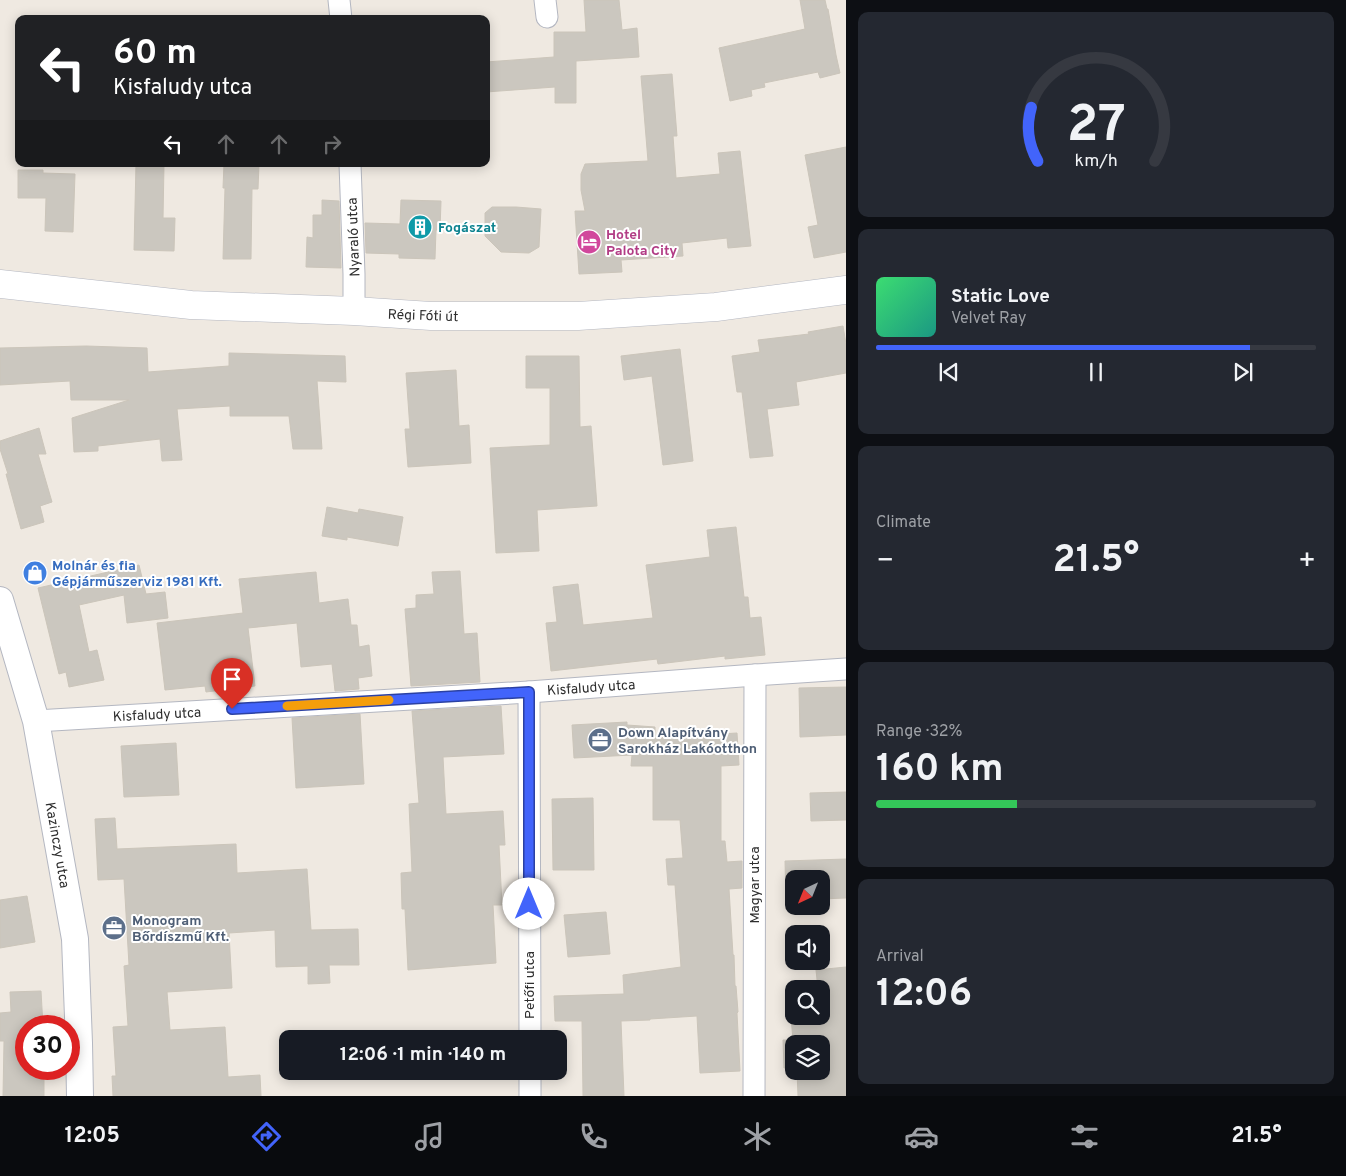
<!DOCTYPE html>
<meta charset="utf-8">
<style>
:root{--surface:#171b24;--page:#242831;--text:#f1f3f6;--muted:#9ea1a6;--line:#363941;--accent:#4264fb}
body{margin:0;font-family:Overpass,sans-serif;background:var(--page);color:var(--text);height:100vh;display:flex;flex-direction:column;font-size:19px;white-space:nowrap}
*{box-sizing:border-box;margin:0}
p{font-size:16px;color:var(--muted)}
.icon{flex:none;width:28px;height:28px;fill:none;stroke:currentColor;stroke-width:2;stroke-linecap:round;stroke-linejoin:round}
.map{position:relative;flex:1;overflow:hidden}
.panel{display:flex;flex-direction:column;gap:12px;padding:12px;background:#0d0f14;width:500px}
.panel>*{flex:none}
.guide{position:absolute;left:15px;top:15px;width:475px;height:152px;border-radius:10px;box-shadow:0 2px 12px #0003;background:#202124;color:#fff;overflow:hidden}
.needle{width:32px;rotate:223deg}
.buttons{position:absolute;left:785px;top:870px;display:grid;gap:10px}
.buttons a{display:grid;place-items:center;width:45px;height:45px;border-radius:10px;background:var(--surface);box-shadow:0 2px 12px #0003;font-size:25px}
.speed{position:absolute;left:15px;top:1015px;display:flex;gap:10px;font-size:25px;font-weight:700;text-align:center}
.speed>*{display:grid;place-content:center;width:65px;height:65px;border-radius:50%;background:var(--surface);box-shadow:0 2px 12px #0003;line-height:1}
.speed .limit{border:8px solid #d22;background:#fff;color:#111}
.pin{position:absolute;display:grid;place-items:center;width:42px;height:42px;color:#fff;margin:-51px -21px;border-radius:50% 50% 50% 0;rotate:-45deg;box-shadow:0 0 5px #0007}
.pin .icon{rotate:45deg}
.me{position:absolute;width:55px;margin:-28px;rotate:0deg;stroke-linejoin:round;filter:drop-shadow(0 0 4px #0008)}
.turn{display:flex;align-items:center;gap:18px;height:105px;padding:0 15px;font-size:22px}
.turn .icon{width:65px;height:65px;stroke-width:2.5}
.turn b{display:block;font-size:35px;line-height:42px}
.lanes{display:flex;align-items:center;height:48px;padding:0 15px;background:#0003;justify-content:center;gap:25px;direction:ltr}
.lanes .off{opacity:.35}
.big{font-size:38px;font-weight:700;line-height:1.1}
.panel .widget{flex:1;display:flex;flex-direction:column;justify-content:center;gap:8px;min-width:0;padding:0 18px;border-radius:10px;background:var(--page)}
.panel .dial{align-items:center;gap:0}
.dial svg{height:130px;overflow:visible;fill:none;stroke:var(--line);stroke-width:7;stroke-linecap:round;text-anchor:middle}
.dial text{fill:var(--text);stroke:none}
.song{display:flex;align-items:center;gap:15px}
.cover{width:60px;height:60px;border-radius:8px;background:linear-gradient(135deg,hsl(140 70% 55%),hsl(170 70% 35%))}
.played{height:5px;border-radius:2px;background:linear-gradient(90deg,var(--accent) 85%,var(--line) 85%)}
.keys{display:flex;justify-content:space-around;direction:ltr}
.heat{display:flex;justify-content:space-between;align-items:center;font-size:28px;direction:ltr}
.charge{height:8px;border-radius:4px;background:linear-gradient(90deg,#34c759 32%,var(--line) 0)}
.trip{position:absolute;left:279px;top:1030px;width:288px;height:50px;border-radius:10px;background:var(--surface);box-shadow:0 2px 12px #0003;font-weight:700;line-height:50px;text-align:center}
.dock{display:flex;height:80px;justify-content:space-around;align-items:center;background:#090b0e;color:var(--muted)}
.dock .icon{width:35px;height:35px}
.dock .selected{color:var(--accent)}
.dock b{font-size:22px;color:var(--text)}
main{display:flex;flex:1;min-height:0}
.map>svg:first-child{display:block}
</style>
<main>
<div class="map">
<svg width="846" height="1096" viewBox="0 0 846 1096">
<rect width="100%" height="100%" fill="#efe9e1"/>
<g fill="#cbc7bf" stroke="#cbc5ba">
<path d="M 584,0 L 619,0 L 622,30 L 637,28 L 639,57 L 576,61 L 576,103 L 555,103 L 555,87 L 486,92 L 486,62 L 554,57 L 554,32 L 586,32 Z"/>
<path d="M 800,0 L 825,0 L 827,9 L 828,9 L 836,55 L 840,73 L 820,78 L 818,72 L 764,83 L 765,87 L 751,90 L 752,96 L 730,101 L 719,48 L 805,29 Z"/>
<path d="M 672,74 L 677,136 L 673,136 L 676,178 L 720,174 L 718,153 L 740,151 L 751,246 L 728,248 L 727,238 L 682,243 L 683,256 L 621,260 L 622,272 L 579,274 L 575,211 L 585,211 L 581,190 L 581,174 L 585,164 L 648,161 L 641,76 Z"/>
<path d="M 846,147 L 846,252 L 814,258 L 808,227 L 818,225 L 805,155 Z"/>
<path d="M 136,164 L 164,164 L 163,218 L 175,218 L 174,251 L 134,250 Z"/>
<path d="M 224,164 L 259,164 L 258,189 L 252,189 L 251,259 L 223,259 L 225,188 L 223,188 Z"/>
<path d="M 18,170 L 43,170 L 43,173 L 75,174 L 73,232 L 45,231 L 46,198 L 18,198 Z"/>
<path d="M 322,200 L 339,201 L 341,268 L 306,267 L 307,237 L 313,238 L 313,215 L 322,215 Z"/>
<path d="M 401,200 L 441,201 L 440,230 L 436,230 L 435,259 L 399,258 L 399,254 L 366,253 L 365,223 L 400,224 Z"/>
<path d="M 492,207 L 516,207 L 541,209 L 539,247 L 529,253 L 501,252 L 485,236 L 485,213 Z"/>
<path d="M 843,326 L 846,344 L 846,373 L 796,382 L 799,405 L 767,409 L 773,456 L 750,458 L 742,392 L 737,392 L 732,356 L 760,352 L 758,340 L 809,334 L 808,332 Z"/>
<path d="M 86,346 L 147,348 L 148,372 L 229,366 L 229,353 L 345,356 L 346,382 L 317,381 L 322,449 L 293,449 L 289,416 L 230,416 L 230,406 L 177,409 L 182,460 L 162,461 L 160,439 L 98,446 L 98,451 L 74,452 L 72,418 L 129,400 L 71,400 L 70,381 L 0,385 L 0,348 Z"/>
<path d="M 680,349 L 693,461 L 663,465 L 652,376 L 624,380 L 621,356 Z"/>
<path d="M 526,356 L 579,356 L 580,427 L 591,426 L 597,506 L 537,510 L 539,551 L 496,553 L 490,448 L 550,445 L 550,388 L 526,388 Z"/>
<path d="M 456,370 L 459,426 L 469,425 L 471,463 L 408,467 L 405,429 L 410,429 L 406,373 Z"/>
<path d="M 39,428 L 46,454 L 38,454 L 52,502 L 40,506 L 44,522 L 21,529 L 6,474 L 8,474 L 0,449 L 0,441 Z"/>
<path d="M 327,507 L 358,513 L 359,509 L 403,517 L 398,546 L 347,537 L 347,540 L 322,536 Z"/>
<path d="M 736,527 L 744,597 L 748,597 L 750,618 L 761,617 L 765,655 L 725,659 L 725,656 L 658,664 L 657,659 L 551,671 L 546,623 L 557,622 L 553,587 L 578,584 L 583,625 L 653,618 L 646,565 L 710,557 L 707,530 Z"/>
<path d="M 139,565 L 146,594 L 165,592 L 168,618 L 127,623 L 124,595 L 79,605 L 89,652 L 97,650 L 104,680 L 69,687 L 66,672 L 59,674 L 38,588 Z"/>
<path d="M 460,571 L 464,634 L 477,633 L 480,682 L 411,686 L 405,609 L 416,608 L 416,595 L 434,594 L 432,572 Z"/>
<path d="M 316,572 L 319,603 L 348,599 L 351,625 L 357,625 L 359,647 L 369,645 L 372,676 L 358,678 L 359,689 L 335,691 L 332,664 L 301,667 L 297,623 L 248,628 L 255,686 L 206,692 L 205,686 L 165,690 L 157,623 L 243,613 L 239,579 Z"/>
<path d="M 846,687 L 846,735 L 800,737 L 799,688 Z"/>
<path d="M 501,706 L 504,754 L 443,757 L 446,814 L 503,811 L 505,845 L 499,845 L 502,905 L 493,905 L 496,963 L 408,970 L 405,909 L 402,909 L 401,873 L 412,872 L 409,804 L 419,803 L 412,711 Z"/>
<path d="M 360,714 L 364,784 L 296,788 L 292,718 Z"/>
<path d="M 627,722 L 627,725 L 655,727 L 655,738 L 737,733 L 739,765 L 721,766 L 721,841 L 725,841 L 727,862 L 742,861 L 742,888 L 729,889 L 733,955 L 734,955 L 735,986 L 736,986 L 738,1012 L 737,1013 L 740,1071 L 700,1073 L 697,1016 L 650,1019 L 650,1020 L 621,1021 L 624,1096 L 583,1096 L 582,1021 L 555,1021 L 554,996 L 624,994 L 623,975 L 681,967 L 675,885 L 668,885 L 666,859 L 683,858 L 680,820 L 653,820 L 653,766 L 631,766 L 632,755 L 574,758 L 572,725 Z"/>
<path d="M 176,743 L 179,795 L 124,797 L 121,746 Z"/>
<path d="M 846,792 L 846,820 L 811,821 L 810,793 Z"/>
<path d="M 593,798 L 594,870 L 553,870 L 552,799 Z"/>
<path d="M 115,818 L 117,849 L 236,844 L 237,873 L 307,869 L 311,930 L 358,929 L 359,965 L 329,965 L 330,983 L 308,984 L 308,966 L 276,967 L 275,930 L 229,933 L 232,988 L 167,992 L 170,1030 L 225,1027 L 228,1077 L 260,1075 L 261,1096 L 113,1096 L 112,1076 L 116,1076 L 113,1027 L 128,1026 L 124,966 L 129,965 L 124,879 L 98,880 L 95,819 Z"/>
<path d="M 846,859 L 846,898 L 821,899 L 821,879 L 794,879 L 794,899 L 786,900 L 785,861 Z"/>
<path d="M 27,896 L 35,942 L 0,948 L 0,900 Z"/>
<path d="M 606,912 L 610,954 L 568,957 L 564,915 Z"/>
<path d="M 846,967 L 846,1096 L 798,1096 L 797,1071 L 821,1071 L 821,1044 L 794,1044 L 794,1068 L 784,1068 L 783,1040 L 793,1040 L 789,994 L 794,994 L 794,1016 L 821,1016 L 821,989 L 818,989 L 816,970 Z"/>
<path d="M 41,991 L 43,1026 L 26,1026 L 26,1069 L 44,1069 L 44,1096 L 3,1096 L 4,1041 L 0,1041 L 0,1013 L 11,1012 L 10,992 Z"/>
</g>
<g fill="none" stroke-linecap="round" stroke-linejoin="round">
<defs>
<g id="minor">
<path d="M 339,0 L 341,19"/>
<path d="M 545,0 L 547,17"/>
<path d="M 350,164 L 354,274 L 354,311"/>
<path d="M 529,692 L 530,1039"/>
<path d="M 36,721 L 529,692 L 755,675 L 846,669"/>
<path d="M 530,1071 L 530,1096"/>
<path d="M 754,1096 L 755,675"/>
</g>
<path id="tertiary" d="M 0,600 L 36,721 L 75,939 L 79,1043 L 80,1096"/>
<path id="secondary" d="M 0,284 L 191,305 L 354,311 L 431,316 L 578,316 L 716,307 L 846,290"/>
</defs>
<use href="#minor" stroke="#b4b7c1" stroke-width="23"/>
<use href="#tertiary" stroke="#b4b7c1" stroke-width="28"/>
<use href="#secondary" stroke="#b4b7c1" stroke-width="29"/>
<use href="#minor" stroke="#fff" stroke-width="21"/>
<use href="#tertiary" stroke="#fff" stroke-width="26"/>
<use href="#secondary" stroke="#fff" stroke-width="28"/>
</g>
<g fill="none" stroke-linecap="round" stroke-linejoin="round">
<defs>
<path id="route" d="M 232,709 L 529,692 L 529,904"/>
</defs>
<use href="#route" stroke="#2b41a3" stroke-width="12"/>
<use href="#route" stroke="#4264fb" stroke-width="9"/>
<path stroke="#f59e0b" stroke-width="9" d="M 287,706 L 389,700"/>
</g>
<defs>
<symbol id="building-disc" viewBox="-11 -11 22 22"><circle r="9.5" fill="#0f9aa8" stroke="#fff"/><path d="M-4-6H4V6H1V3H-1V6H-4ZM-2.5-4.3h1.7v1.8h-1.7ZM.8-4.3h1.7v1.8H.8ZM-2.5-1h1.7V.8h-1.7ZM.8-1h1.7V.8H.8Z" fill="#fff"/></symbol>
<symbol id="hotel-disc" viewBox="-11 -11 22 22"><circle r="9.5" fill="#d1479c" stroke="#fff"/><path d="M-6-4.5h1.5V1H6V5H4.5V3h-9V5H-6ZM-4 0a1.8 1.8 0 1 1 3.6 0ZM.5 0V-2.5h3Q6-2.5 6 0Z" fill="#fff"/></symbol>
<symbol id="shop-disc" viewBox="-11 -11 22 22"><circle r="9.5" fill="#3f7fe0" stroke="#fff"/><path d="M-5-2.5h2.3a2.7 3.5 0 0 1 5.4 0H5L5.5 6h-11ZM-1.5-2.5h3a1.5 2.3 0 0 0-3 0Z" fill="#fff"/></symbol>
<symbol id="office-disc" viewBox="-11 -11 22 22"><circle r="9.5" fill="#5c6f8a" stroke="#fff"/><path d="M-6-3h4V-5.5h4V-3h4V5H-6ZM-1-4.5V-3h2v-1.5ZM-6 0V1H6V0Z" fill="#fff"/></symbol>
</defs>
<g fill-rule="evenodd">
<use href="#building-disc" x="406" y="213" width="28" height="28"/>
<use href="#hotel-disc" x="575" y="228" width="28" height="28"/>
<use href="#shop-disc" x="21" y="559" width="28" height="28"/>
<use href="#office-disc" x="586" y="726" width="28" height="28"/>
<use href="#office-disc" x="100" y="914" width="28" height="28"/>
</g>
<g text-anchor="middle" stroke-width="4" stroke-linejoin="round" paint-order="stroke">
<g font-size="14" font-weight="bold" fill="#0d838f" stroke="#fff" text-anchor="start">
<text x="438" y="232">Fogászat</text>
</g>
<g font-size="14" font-weight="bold" fill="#b23c85" stroke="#fff" text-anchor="start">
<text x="606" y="239">Hotel<tspan x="606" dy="16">Palota City</tspan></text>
</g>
<g font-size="14" fill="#2e2e2e" stroke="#fff">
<text transform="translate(353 237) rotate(-92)" y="5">Nyaraló utca</text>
<text transform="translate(423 315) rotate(2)" y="5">Régi Fóti út</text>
<text transform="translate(591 687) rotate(-4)" y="5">Kisfaludy utca</text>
<text transform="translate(157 714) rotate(-3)" y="5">Kisfaludy utca</text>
<text transform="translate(58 845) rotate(80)" y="5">Kazinczy utca</text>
<text transform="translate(754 885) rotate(-90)" y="5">Magyar utca</text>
<text transform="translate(529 985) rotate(-90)" y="5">Petőfi utca</text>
</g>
<g font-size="14" font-weight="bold" fill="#366cbe" stroke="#fff" text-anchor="start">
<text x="52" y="570">Molnár és fia<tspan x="52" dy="16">Gépjárműszerviz 1981 Kft.</tspan></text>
</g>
<g font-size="14" font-weight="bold" fill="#4e5e75" stroke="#fff" text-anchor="start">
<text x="618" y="737">Down Alapítvány<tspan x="618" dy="16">Sarokház Lakóotthon</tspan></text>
<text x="132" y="925">Monogram<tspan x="132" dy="16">Bőrdíszmű Kft.</tspan></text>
</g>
</g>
</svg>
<div class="buttons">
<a><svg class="needle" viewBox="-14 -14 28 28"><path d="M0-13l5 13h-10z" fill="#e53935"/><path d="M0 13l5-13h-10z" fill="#9ea1a6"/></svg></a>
<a><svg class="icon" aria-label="sound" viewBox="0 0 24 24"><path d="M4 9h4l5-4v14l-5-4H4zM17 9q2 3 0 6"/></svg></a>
<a><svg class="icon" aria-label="search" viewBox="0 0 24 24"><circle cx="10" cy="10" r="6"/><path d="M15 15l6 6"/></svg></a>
<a><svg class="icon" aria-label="layers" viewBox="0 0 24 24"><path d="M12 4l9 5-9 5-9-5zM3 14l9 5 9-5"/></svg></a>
</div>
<div class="speed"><div class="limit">30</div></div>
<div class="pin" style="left:232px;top:709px;background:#d93025"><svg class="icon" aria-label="arrive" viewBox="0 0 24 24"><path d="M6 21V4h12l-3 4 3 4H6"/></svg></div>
<svg class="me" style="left:529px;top:904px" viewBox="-20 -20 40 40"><circle r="19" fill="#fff"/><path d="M0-13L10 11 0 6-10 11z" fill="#4264fb"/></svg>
<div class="trip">12:06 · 1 min · 140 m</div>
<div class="guide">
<div class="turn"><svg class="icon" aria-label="left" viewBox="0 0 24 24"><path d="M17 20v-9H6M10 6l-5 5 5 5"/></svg><div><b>60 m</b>Kisfaludy utca</div></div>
<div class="lanes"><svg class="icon" aria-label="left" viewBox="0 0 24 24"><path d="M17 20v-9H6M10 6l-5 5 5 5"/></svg><svg class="icon off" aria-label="ahead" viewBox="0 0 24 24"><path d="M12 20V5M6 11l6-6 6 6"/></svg><svg class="icon off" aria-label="ahead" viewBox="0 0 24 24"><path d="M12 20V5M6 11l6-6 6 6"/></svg><svg class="icon off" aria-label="right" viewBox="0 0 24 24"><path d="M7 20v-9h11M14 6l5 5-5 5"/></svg></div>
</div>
</div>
<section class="panel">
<div class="widget dial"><svg viewBox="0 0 100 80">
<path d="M14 69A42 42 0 1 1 86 69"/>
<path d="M14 69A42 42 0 0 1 10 36" stroke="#4264fb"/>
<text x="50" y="56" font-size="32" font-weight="700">27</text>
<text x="50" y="72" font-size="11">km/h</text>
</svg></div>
<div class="widget">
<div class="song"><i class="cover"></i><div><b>Static Love</b><p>Velvet Ray</p></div></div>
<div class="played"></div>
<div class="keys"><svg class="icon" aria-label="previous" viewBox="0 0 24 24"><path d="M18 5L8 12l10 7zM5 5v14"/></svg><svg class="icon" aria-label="pause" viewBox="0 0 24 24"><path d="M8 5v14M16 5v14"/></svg><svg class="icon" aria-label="next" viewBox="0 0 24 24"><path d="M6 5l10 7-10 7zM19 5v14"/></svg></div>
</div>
<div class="widget"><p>Climate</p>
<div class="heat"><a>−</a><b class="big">21.5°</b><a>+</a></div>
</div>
<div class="widget"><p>Range · 32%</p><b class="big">160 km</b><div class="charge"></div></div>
<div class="widget"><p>Arrival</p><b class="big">12:06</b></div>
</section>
</main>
<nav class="dock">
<b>12:05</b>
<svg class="icon selected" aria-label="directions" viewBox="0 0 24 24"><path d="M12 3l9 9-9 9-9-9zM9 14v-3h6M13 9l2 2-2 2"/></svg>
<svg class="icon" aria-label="music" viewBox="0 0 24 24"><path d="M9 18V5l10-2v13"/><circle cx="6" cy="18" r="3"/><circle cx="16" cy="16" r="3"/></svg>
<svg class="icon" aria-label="phone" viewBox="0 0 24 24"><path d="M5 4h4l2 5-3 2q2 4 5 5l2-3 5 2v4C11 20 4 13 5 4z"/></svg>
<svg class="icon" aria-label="climate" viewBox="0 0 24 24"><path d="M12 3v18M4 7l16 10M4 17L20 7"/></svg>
<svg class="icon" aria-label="car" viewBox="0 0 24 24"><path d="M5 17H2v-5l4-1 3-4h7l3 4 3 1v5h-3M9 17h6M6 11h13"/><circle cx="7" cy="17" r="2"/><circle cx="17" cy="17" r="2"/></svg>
<svg class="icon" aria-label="filters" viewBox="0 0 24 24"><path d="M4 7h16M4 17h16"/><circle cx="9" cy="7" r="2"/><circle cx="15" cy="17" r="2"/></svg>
<b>21.5°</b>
</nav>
